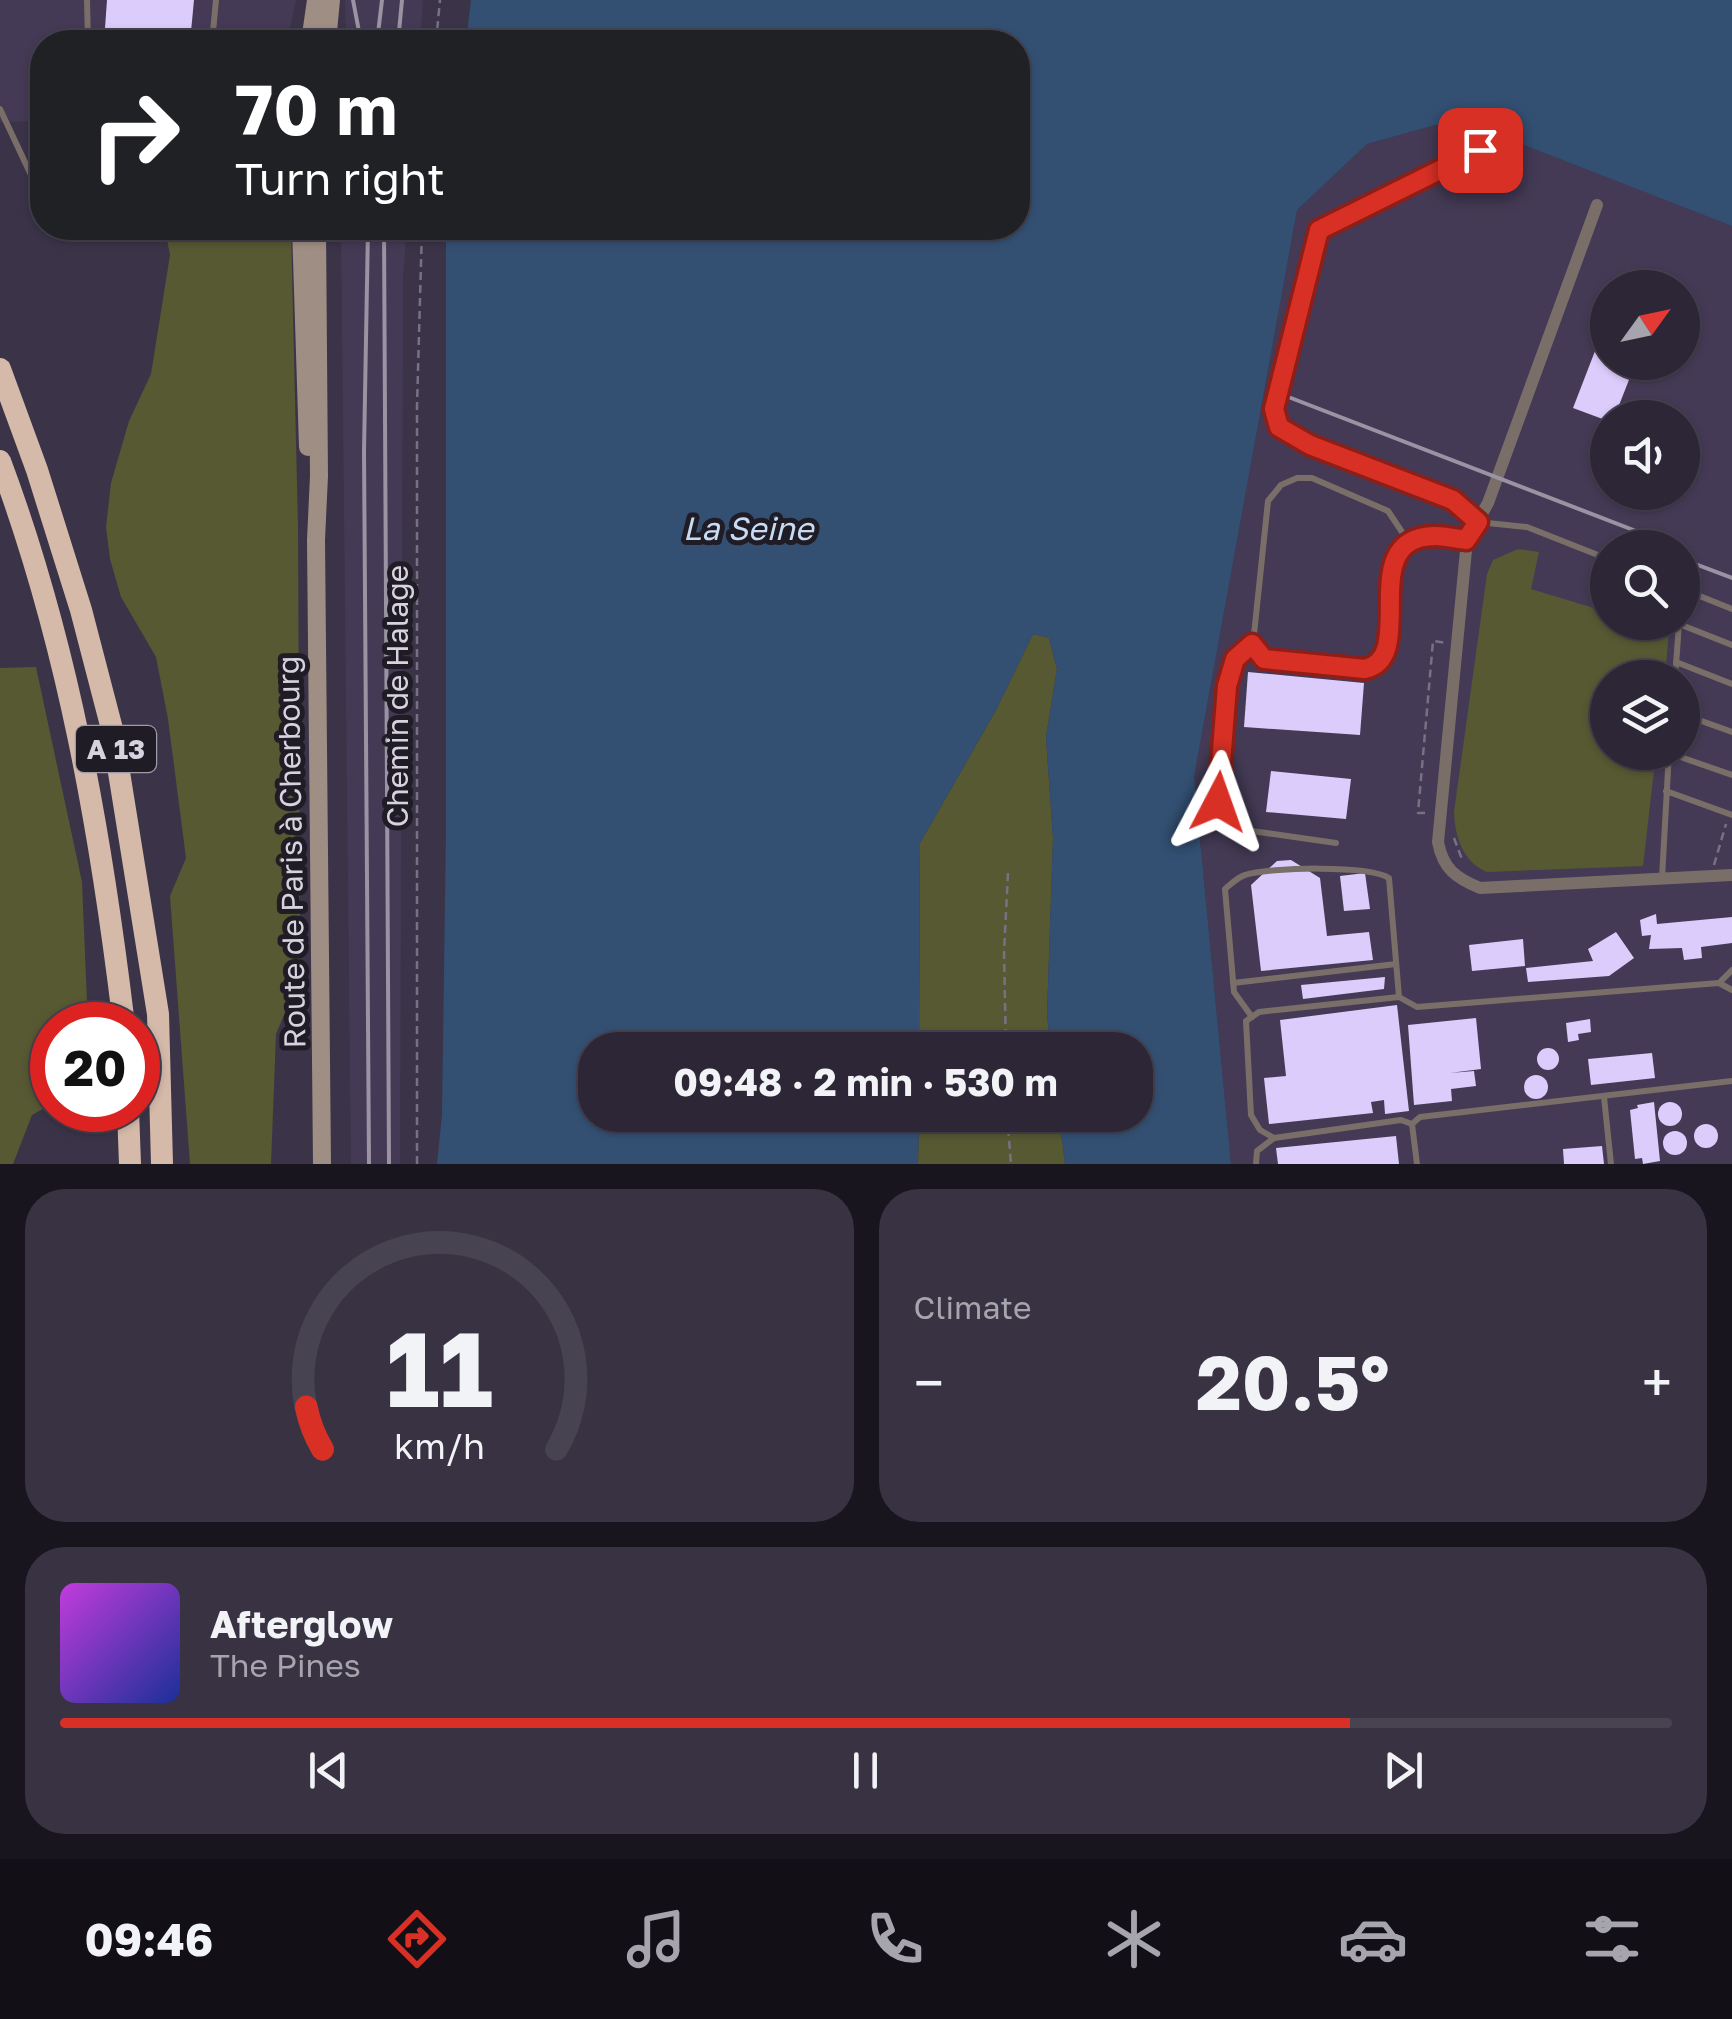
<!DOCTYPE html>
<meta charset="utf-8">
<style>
:root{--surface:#2c2636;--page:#383242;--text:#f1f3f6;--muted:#a6a5ad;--line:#484351;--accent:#d93025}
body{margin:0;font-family:"Golos Text",sans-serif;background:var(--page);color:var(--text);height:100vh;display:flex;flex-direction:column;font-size:38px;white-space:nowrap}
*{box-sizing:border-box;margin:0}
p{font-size:32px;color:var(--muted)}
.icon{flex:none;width:55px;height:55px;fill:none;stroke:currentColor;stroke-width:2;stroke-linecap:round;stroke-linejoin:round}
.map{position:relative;height:1164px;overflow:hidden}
.side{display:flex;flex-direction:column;gap:25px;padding:25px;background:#18151e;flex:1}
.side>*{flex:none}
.banner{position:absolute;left:30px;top:30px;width:1000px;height:210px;border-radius:40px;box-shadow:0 2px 8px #0004,0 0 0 2px var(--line);background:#202124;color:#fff;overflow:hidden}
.needle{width:65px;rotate:57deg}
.controls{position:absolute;left:1590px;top:270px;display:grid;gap:20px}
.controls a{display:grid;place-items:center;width:110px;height:110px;border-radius:50%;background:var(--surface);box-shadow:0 2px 8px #0004,0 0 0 2px var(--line);font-size:50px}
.speed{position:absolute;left:30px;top:1002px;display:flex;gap:20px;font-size:50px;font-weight:700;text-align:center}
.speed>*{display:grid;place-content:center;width:130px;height:130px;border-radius:50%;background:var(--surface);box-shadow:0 2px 8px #0004,0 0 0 2px var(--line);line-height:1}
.speed .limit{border:15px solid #d22;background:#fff;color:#111}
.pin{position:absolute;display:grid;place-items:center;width:85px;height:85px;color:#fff;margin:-42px;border-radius:20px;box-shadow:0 5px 15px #0006}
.me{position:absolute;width:110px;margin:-55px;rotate:4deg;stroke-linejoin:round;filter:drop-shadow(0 0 8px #0008)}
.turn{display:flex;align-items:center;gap:35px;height:210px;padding:0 40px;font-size:45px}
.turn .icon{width:130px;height:130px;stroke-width:2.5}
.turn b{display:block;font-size:70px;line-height:85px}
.big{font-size:75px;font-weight:700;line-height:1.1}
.side .card{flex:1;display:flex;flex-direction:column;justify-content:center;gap:15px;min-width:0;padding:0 35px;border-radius:40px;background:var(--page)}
.side .dial{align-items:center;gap:0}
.dial svg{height:260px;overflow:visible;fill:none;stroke:var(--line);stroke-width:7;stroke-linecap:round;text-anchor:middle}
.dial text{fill:var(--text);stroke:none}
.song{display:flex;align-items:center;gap:30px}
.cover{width:120px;height:120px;border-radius:15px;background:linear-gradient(135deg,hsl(290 70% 55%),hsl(230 70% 35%))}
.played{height:10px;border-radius:5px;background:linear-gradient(90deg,var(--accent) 80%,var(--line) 80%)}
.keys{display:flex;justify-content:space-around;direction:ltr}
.heat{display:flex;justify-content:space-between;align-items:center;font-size:55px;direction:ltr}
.side .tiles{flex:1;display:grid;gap:25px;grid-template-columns:1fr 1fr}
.card:last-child{grid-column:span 2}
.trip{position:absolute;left:578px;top:1032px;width:575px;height:100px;border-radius:40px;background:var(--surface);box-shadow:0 2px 8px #0004,0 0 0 2px var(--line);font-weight:700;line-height:100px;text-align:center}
.menu{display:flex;height:160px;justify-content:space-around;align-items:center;background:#120f16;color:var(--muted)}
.menu .icon{width:70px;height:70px}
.menu .selected{color:var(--accent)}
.menu b{font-size:45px;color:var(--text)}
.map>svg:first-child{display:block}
</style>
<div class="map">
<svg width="1732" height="1164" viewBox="0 0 1732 1164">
<rect width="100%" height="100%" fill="#3b3348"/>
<g fill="#443a55" fill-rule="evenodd">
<path d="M 0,0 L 296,0 L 287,42 L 42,42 L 42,121 L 0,122 Z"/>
<path d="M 345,0 L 423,0 L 420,42 L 346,42 Z"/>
<path d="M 1457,119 L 1732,226 L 1732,1164 L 1231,1164 L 1194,777 L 1297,210 L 1367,144 ZM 1608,288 L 1682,288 L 1682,362 L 1608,362 ZM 1608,418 L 1682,418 L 1682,492 L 1608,492 ZM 1608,548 L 1682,548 L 1682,622 L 1608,622 ZM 1608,678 L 1682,678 L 1682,752 L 1608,752 Z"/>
<path d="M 341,228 L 407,228 L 403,277 L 400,1164 L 351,1164 Z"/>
</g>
<g fill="#565932">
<path d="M 153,228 L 291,228 L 298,527 L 300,956 L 297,984 L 276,1034 L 271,1164 L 190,1164 L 170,896 L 186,858 L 168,719 L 156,657 L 121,597 L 110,559 L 106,527 L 111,483 L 129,421 L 151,374 L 170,255 L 167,239 Z"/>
<path d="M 1518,549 L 1539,552 L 1531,589 L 1607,612 L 1608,622 L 1643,623 L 1669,630 L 1665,677 L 1608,678 L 1608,752 L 1656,753 L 1643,866 L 1487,872 C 1463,862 1455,837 1454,812 L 1487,574 L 1493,560 Z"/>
<path d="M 1033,634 L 1049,638 L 1057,669 L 1046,737 L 1053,838 L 1047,1015 L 1051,1050 L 919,1050 L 920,843 L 996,710 Z"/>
<path d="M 36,667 L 82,882 L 88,1025 L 52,1025 L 52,1104 L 32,1115 L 13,1164 L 0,1164 L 0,668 Z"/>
<path d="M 919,1115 L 1059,1115 L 1065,1164 L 918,1164 Z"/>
</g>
<path fill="#335073" d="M 471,0 L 1732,0 L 1732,226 L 1457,119 L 1367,144 L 1297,210 L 1194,777 L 1231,1164 L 1065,1164 L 1059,1115 L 1135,1115 L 1135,1050 L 1051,1050 L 1047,1015 L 1053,838 L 1046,737 L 1057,669 L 1049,638 L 1033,634 L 996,710 L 920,843 L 919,1050 L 595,1050 L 595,1115 L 919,1115 L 918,1164 L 437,1164 L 442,1115 L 446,830 L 446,228 L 1018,228 L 1018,42 L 466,42 Z"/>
<g fill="#dcccfc">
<path d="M 107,0 L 194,0 L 190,42 L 104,42 Z"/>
<path d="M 1607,320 L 1608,362 L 1636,362 L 1614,418 L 1608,418 L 1608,421 L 1573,408 Z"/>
<path d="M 1248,672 L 1364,683 L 1360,735 L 1244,727 Z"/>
<path d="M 1271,771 L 1351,779 L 1346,819 L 1266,812 Z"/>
<path d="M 1291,860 L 1320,878 L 1327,936 L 1369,932 L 1373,960 L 1261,971 L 1251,885 L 1277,861 Z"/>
<path d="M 1365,873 L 1370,909 L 1344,911 L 1340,876 Z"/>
<path d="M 1656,914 L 1657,924 L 1732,917 L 1732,943 L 1701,947 L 1702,958 L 1684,960 L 1682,948 L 1649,949 L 1651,935 L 1642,936 L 1640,920 Z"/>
<path d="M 1616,932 L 1634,958 L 1609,976 L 1528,982 L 1526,968 L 1593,961 L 1588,949 Z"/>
<path d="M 1523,939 L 1525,966 L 1472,971 L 1469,945 Z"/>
<path d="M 1385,977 L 1384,989 L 1303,999 L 1301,985 Z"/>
<path d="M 1397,1005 L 1409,1111 L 1385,1114 L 1384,1100 L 1371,1102 L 1373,1113 L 1269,1124 L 1264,1078 L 1286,1076 L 1280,1020 Z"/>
<path d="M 1476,1018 L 1481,1069 L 1450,1073 L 1474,1071 L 1476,1086 L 1451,1089 L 1452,1101 L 1414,1105 L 1408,1025 Z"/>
<path d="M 1590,1019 L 1591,1032 L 1578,1034 L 1579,1040 L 1568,1042 L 1566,1023 Z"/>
<circle cx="1548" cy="1059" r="11"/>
<path d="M 1652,1053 L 1655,1078 L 1591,1085 L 1588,1059 Z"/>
<circle cx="1536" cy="1087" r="12"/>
<path d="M 1654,1102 L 1660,1161 L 1643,1164 L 1642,1158 L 1635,1159 L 1630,1110 L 1638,1108 L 1637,1105 Z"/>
<circle cx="1670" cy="1114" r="12"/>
<circle cx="1706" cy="1136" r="12"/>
<circle cx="1675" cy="1143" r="12"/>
<path d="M 1396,1136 L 1399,1164 L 1278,1164 L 1276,1148 Z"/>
<path d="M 1602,1146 L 1604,1164 L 1564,1164 L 1563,1149 Z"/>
</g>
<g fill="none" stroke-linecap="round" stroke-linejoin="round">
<g stroke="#787183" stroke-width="2.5" stroke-dasharray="8 5" stroke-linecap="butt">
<path d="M 436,42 L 440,0"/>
<path d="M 1425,813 L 1418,813 L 1433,641 L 1446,643"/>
<path d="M 1454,838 L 1463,862"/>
<path d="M 1714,865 L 1726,824"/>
<path d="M 1006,1050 L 1004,952 L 1008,873"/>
<path d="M 1007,1115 L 1011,1164"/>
<path d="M 417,1164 L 417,406 L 422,228"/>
</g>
<g stroke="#7a6f68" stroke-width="6">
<path d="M 87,0 L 88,42"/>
<path d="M 212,42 L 216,0"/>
<path d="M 0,109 L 31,175 L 42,187"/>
<path d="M 1480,150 L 1319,229 L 1274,409 L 1279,427 L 1311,445 L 1453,500 L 1478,522 L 1527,527 L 1608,559"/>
<path d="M 1410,544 L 1388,511 L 1312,478 L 1297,478 L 1281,485 L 1268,501 L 1253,644 L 1264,659 L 1365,669 C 1419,657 1353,541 1433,536 C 1444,536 1455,539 1465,540"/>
<path d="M 1682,589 L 1732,609"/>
<path d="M 1253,644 L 1235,659 L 1227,687 L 1218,802 L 1224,819 L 1238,829 L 1336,843"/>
<path d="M 1676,662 L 1732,684"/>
<path d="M 1675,678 L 1679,624 L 1732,645"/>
<path d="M 1682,714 L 1732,732"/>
<path d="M 1669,753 L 1732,775"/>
<path d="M 1666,791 L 1732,815"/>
<path d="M 1662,878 L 1669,752"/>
<path d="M 1233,983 L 1396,964"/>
<path d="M 1719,983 L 1732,970"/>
<path d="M 1252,1017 L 1234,992 L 1225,889 C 1231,884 1238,877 1245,875 C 1270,867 1369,865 1389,878 L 1399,997"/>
<path d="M 1604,1097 L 1611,1164"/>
<path d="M 1412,1124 L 1401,1120 L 1274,1138 L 1260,1130 L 1251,1115 L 1246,1021 L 1259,1012 L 1399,997 L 1417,1007 L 1719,983 L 1732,990"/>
<path d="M 1256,1164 L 1257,1151 L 1274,1138"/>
<path d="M 1417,1164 L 1412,1124 L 1420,1117 L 1732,1081"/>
</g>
<path stroke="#7a6f68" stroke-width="12" d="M 1597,205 L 1488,503 L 1467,540 L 1438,842 C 1443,869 1456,878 1480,888 L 1732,875"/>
<g stroke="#9f8e83" stroke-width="18">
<path d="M 310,42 L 316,0"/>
<path d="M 327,42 L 331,0"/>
<path d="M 301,228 L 308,447"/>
<path d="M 317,228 L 319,476 L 316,540 L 322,1164"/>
</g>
<g stroke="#d5baaa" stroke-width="22">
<path d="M 0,369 L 37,470 L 81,610 L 112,729 L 158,1014 L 162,1164"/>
<path d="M 0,461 C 68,643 101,833 124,1025"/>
<path d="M 128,1110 L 130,1164"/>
</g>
<g stroke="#9993a3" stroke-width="4">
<path d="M 353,0 L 361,42"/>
<path d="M 377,42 L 382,0"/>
<path d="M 398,42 L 402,0"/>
<path d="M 368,228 L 364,451 L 369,1164"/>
<path d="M 384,228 L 389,1164"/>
<path d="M 1291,398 L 1680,548"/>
<path d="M 1682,559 L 1732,578"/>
</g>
</g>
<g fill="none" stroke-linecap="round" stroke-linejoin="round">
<defs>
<path id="route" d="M 1218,802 L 1227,686 L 1235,659 L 1252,644 L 1264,659 L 1365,669 C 1420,657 1353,537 1435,536 C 1446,536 1456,539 1466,540 L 1478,522 L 1453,500 L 1310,445 L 1279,427 L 1274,409 L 1319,230 L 1480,150"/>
</defs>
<use href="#route" stroke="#8d1f18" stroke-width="25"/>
<use href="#route" stroke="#d93025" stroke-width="18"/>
</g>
<g text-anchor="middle" stroke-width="10" stroke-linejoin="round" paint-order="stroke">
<rect fill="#201c26" stroke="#a09ba8" stroke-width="2.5" x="76" y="726" width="80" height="46" rx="8"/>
<g font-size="28" font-weight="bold" fill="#d7d2df">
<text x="116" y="759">A 13</text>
</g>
<g font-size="30" fill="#d7d2df" stroke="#201c26">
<text transform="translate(398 696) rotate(-90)" y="10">Chemin de Halage</text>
<text transform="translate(292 852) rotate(-91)" y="10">Route de Paris à Cherbourg</text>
</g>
<g font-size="32" font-style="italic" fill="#c7dbf3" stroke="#201c26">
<text x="748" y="540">La Seine</text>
</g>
</g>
</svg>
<div class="controls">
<a><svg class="needle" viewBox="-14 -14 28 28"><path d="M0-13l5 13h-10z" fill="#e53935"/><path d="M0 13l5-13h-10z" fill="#a6a5ad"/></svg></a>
<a><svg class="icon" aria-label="sound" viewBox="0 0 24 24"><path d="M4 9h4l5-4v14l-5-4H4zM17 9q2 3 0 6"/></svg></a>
<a><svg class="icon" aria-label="search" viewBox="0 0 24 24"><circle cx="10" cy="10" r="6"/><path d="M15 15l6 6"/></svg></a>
<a><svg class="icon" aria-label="layers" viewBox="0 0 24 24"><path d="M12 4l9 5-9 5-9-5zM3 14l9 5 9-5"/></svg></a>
</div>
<div class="speed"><div class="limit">20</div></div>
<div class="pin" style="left:1480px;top:150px;background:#d93025"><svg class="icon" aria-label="arrive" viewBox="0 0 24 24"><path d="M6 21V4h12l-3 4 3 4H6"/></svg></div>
<svg class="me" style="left:1218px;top:802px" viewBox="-20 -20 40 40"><path d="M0-17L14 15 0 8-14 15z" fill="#d93025" stroke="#fff" stroke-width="4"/></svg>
<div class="trip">09:48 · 2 min · 530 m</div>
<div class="banner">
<div class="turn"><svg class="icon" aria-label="right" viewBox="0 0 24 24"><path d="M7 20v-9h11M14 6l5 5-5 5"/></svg><div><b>70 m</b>Turn right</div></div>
</div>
</div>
<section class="side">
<div class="tiles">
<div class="card dial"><svg viewBox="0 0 100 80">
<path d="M14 69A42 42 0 1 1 86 69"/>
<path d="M14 69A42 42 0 0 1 9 56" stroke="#d93025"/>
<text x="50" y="56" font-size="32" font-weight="700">11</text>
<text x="50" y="72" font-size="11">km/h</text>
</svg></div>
<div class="card"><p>Climate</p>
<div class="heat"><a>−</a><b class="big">20.5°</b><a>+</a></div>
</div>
<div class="card">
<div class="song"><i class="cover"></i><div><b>Afterglow</b><p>The Pines</p></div></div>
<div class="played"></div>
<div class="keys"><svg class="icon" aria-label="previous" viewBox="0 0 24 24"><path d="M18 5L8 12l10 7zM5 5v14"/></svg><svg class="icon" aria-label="pause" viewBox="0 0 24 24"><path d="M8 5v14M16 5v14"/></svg><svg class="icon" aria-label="next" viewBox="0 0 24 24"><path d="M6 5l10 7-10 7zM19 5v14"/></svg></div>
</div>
</div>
</section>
<nav class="menu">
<b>09:46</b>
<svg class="icon selected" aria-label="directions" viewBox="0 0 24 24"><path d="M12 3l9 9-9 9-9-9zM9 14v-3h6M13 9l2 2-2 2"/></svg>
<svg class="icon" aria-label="music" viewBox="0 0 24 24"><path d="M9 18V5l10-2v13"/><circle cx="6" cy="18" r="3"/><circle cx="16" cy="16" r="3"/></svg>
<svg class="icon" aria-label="phone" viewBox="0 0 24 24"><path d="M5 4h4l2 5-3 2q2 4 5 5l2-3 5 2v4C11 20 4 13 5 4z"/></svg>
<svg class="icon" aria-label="climate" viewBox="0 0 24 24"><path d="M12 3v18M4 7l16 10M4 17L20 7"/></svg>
<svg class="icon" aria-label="car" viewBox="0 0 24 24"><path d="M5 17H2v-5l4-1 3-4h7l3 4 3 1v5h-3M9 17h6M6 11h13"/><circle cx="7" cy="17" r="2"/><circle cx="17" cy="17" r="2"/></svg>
<svg class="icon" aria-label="filters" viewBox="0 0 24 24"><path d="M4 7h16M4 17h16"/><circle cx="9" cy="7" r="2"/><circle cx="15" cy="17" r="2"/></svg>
</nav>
